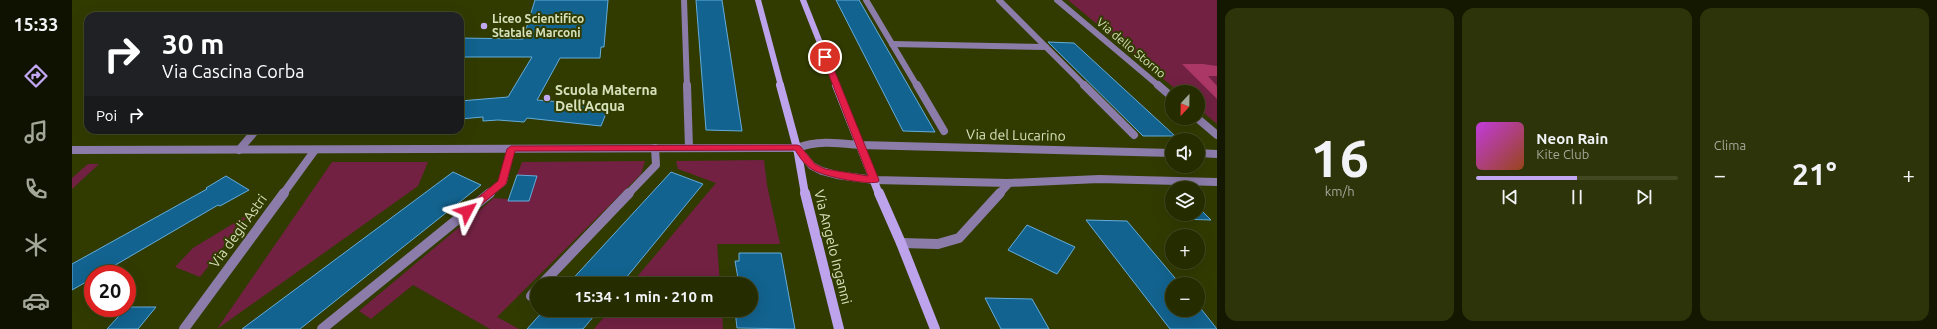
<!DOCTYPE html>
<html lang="it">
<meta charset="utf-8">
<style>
:root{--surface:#252c00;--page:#2d340a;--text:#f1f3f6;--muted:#a3a799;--line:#424822;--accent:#c2a8f3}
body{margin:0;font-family:Ubuntu,sans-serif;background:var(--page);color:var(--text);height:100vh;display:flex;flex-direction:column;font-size:15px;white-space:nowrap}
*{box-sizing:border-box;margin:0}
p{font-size:13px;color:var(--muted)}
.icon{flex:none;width:22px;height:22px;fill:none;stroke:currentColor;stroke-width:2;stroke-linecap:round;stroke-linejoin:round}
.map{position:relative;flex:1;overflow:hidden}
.side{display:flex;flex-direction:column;gap:8px;padding:8px;background:#141800;width:720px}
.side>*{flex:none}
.guide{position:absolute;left:12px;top:12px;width:380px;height:122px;border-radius:12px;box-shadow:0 4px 16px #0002,0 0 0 1px var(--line);background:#202124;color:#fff;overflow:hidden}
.needle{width:26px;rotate:202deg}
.fabs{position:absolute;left:1093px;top:85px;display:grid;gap:8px}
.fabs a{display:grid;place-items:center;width:40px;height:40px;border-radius:50%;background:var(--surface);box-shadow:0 4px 16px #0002,0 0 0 1px var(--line);font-size:20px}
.speed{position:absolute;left:12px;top:265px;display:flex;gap:8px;font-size:20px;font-weight:700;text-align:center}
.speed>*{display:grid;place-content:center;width:52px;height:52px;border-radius:50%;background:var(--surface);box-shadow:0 4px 16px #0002,0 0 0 1px var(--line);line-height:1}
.speed .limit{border:6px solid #d22;background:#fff;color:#111}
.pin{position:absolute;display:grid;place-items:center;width:34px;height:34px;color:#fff;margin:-17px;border:2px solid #fff;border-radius:50%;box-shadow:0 1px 4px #0007}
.me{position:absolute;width:44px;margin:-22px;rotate:51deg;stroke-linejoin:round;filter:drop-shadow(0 0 3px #0008)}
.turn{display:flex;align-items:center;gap:14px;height:84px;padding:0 12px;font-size:18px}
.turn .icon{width:52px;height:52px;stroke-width:2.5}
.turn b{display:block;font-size:28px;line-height:34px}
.then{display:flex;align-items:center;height:38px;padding:0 12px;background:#0003;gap:8px;font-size:15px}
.big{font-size:30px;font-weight:600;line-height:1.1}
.side .card{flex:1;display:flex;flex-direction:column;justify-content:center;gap:6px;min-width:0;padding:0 14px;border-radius:12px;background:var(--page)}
.side .dial{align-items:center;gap:0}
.dial b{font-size:52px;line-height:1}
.song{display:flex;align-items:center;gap:12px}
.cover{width:48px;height:48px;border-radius:6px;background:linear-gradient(135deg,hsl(290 70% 55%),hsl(20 70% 35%))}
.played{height:4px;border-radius:2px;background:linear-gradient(90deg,var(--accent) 50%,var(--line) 50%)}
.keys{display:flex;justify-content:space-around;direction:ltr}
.heat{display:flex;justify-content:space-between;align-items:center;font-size:22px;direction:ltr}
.side .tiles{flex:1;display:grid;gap:8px;grid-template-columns:repeat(3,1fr)}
.trip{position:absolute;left:458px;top:277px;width:228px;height:40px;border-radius:20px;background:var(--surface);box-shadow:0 4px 16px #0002,0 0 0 1px var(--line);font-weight:600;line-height:40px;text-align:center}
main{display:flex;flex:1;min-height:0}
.menu{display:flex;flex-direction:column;width:72px;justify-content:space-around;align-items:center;background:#0f1200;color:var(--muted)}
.menu .icon{width:28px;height:28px}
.menu .on{color:var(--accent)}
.menu b{font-size:18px;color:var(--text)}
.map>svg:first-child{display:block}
</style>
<main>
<nav class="menu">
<b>15:33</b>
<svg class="icon on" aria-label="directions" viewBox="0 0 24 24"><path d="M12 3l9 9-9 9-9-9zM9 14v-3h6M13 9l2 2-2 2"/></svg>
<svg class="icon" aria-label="music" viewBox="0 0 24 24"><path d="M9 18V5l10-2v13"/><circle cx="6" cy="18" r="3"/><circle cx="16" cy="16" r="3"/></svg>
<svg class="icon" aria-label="phone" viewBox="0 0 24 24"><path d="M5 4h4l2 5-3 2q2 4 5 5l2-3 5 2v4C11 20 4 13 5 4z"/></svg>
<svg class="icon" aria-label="climate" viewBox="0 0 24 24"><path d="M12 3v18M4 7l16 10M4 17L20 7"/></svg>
<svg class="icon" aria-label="car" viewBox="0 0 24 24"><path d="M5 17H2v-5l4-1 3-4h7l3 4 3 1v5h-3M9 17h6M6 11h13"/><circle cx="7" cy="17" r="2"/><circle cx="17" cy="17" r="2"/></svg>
</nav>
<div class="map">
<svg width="1145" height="329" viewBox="0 0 1145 329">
<rect width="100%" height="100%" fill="#313b00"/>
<g fill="#722142">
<path d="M 996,0 L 1145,0 L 1145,124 L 1126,108 L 1126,92 L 1107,92 Z"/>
<path d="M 692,160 L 695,185 L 708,244 L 645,244 L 648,284 L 559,284 L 644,183 L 606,169 L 604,161 Z"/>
<path d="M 573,161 L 569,174 L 425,317 L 447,329 L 418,329 L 341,285 L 299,319 L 287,311 L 422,198 L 457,201 L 465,176 L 445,175 L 450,162 Z"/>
<path d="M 260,162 L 356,162 L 346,186 L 145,329 Z"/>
<path d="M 16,164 L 27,164 L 0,189 L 0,178 Z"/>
<path d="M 177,214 L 128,277 L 103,267 L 121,248 Z"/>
<path d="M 538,310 L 650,310 L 651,329 L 522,329 Z"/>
</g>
<path fill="#aa3765" d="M 1110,64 L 1131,64 L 1145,66 L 1145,76 L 1136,76 L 1145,86 L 1145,99 Z"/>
<g fill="#12638f" stroke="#64acdc">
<path d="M 463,0 L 536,0 L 532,47 L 529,47 L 528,58 L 488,58 L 465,100 L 537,106 L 529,126 L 455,118 L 452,122 L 426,120 L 411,121 L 411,117 L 388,119 L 388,101 L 436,97 L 460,57 L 388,57 L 388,38 L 451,39 Z"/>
<path d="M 624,0 L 650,0 L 670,131 L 634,130 Z"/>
<path d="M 764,0 L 787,0 L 863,132 L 831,131 Z"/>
<path d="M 976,42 L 1002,43 L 1103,136 L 1071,136 Z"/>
<path d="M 381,172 L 409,185 L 228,329 L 170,329 Z"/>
<path d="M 599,172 L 631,184 L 549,284 L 496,284 Z"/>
<path d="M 445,175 L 465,176 L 457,201 L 436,201 Z"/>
<path d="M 154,176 L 177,190 L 148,206 L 146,205 L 28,274 L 21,274 L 21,278 L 0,290 L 0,264 L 135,189 L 134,188 Z"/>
<path d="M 1126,207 L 1139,220 L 1109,219 L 1104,214 L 1126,214 Z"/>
<path d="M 1014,220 L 1055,221 L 1108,284 L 1100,284 L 1100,310 L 1126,310 L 1126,305 L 1145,329 L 1098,329 Z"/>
<path d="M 955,225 L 1003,247 L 985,274 L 936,250 Z"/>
<path d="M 667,253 L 709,253 L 723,329 L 665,328 L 663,310 L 679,310 L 679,284 L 667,284 L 663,261 L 667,261 Z"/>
<path d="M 913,298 L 960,299 L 977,329 L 929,329 Z"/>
<path d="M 55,307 L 84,307 L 66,329 L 35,329 Z"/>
<path d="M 472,310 L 527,310 L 511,329 L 455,329 Z"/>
</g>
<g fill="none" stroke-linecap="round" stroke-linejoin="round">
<g stroke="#8c7caa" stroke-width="6">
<path d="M 612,0 L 615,86"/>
<path d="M 794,0 L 845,86"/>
<path d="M 927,0 L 1013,86"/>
<path d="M 820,44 L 974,47"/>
</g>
<g stroke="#8c7caa" stroke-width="8">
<path d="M 615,85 L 617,148"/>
<path d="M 845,85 L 872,131"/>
<path d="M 1012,85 L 1062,135"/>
<path d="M 416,194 L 431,182 L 439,149"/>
<path d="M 556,194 L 584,165 L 583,148"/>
</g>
<g stroke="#8c7caa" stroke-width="10">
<path d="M 470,284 L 557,193"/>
<path d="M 459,296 L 465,289"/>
<path d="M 250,329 L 418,193"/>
</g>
<path stroke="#8c7caa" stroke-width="6" d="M 985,0 L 1087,86"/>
<g stroke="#8c7caa" stroke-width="8">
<path d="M 1086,85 L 1100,97"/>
<path d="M 1125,118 L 1145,135"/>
<path d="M 725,148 L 740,166 L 750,171 L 765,175 L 802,180 L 937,183 L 1027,179 L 1145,182"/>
<path d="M 0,150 L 725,148 C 746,140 766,143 788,145 L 1100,153"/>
<path d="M 167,150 L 184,130"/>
<path d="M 1126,153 L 1145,154"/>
<path d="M 211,194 L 243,150"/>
<path d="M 927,194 L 937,183"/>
</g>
<g stroke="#8c7caa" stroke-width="10">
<path d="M 829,243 L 866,244 L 887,238 L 928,193"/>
<path d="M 112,329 L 212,193"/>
</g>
<g stroke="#bca3ec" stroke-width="6">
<path d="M 686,0 L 709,86"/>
<path d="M 731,0 L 765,86"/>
</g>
<g stroke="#bca3ec" stroke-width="8">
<path d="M 708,85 L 725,148 L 733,194"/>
<path d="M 764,85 L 807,194"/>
</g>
<g stroke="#bca3ec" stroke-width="10">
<path d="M 733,193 L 767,329"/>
<path d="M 807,193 L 829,243 L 863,329"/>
</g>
</g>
<path fill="#e11d48" stroke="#92132f" d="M 751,55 L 757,57 L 807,180 L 806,182 C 794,185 746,176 737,167 C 731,163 727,156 723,150 L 443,151 L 434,184 L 398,214 L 395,215 L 390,211 L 426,181 L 435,149 L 439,146 L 725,145 L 728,146 L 743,164 L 753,169 L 796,176 L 750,57 Z"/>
<g fill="#c2a8f3" stroke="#313b00" stroke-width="1.5">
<circle cx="412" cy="26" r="4"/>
<circle cx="475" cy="98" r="4"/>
</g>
<g text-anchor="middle" stroke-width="4" stroke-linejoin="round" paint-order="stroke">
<g font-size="12" font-weight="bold" fill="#d7e1bc" stroke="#313b00" text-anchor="start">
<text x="420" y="23">Liceo Scientifico<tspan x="420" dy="14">Statale Marconi</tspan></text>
</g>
<g font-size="12" fill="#d7e1bc" stroke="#313b00">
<text transform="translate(1059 48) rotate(40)" y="4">Via dello Storno</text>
</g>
<g font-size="14" font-weight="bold" fill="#d7e1bc" stroke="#313b00" text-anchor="start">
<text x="483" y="95">Scuola Materna<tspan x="483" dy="16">Dell'Acqua</tspan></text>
</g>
<g font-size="14" fill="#d7e1bc" stroke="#313b00">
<text transform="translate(944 135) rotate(1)" y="5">Via del Lucarino</text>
<text transform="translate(166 231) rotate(-54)" y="5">Via degli Astri</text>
<text transform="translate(761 247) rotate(76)" y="5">Via Angelo Inganni</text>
</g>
</g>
</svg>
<div class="fabs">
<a><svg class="needle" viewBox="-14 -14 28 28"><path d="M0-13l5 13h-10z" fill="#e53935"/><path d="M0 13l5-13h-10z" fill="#a3a799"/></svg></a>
<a><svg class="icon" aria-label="sound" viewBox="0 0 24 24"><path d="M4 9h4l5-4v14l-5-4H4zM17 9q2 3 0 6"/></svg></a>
<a><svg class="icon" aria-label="layers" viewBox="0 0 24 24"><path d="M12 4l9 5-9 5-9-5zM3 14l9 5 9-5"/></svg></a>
<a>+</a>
<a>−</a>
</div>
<div class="speed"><div class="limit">20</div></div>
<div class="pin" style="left:753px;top:57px;background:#d93025"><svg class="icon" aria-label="arrive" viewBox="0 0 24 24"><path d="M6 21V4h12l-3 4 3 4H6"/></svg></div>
<svg class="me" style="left:395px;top:211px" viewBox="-20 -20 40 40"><path d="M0-17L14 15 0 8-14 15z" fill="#e11d48" stroke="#fff" stroke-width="4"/></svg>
<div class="trip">15:34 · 1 min · 210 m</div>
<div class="guide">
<div class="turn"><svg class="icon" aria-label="right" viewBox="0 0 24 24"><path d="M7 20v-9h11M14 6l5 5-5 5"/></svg><div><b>30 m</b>Via Cascina Corba</div></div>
<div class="then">Poi<svg class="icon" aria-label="right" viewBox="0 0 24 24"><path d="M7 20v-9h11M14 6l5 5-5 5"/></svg></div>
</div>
</div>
<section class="side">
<div class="tiles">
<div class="card dial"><b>16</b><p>km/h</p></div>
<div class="card">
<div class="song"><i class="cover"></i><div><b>Neon Rain</b><p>Kite Club</p></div></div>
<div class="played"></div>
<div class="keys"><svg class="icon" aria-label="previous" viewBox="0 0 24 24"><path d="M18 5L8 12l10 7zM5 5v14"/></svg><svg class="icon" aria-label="pause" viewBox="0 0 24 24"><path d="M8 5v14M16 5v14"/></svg><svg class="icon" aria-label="next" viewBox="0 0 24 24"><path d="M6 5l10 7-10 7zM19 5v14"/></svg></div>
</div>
<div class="card"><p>Clima</p>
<div class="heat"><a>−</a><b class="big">21°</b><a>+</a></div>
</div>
</div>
</section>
</main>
